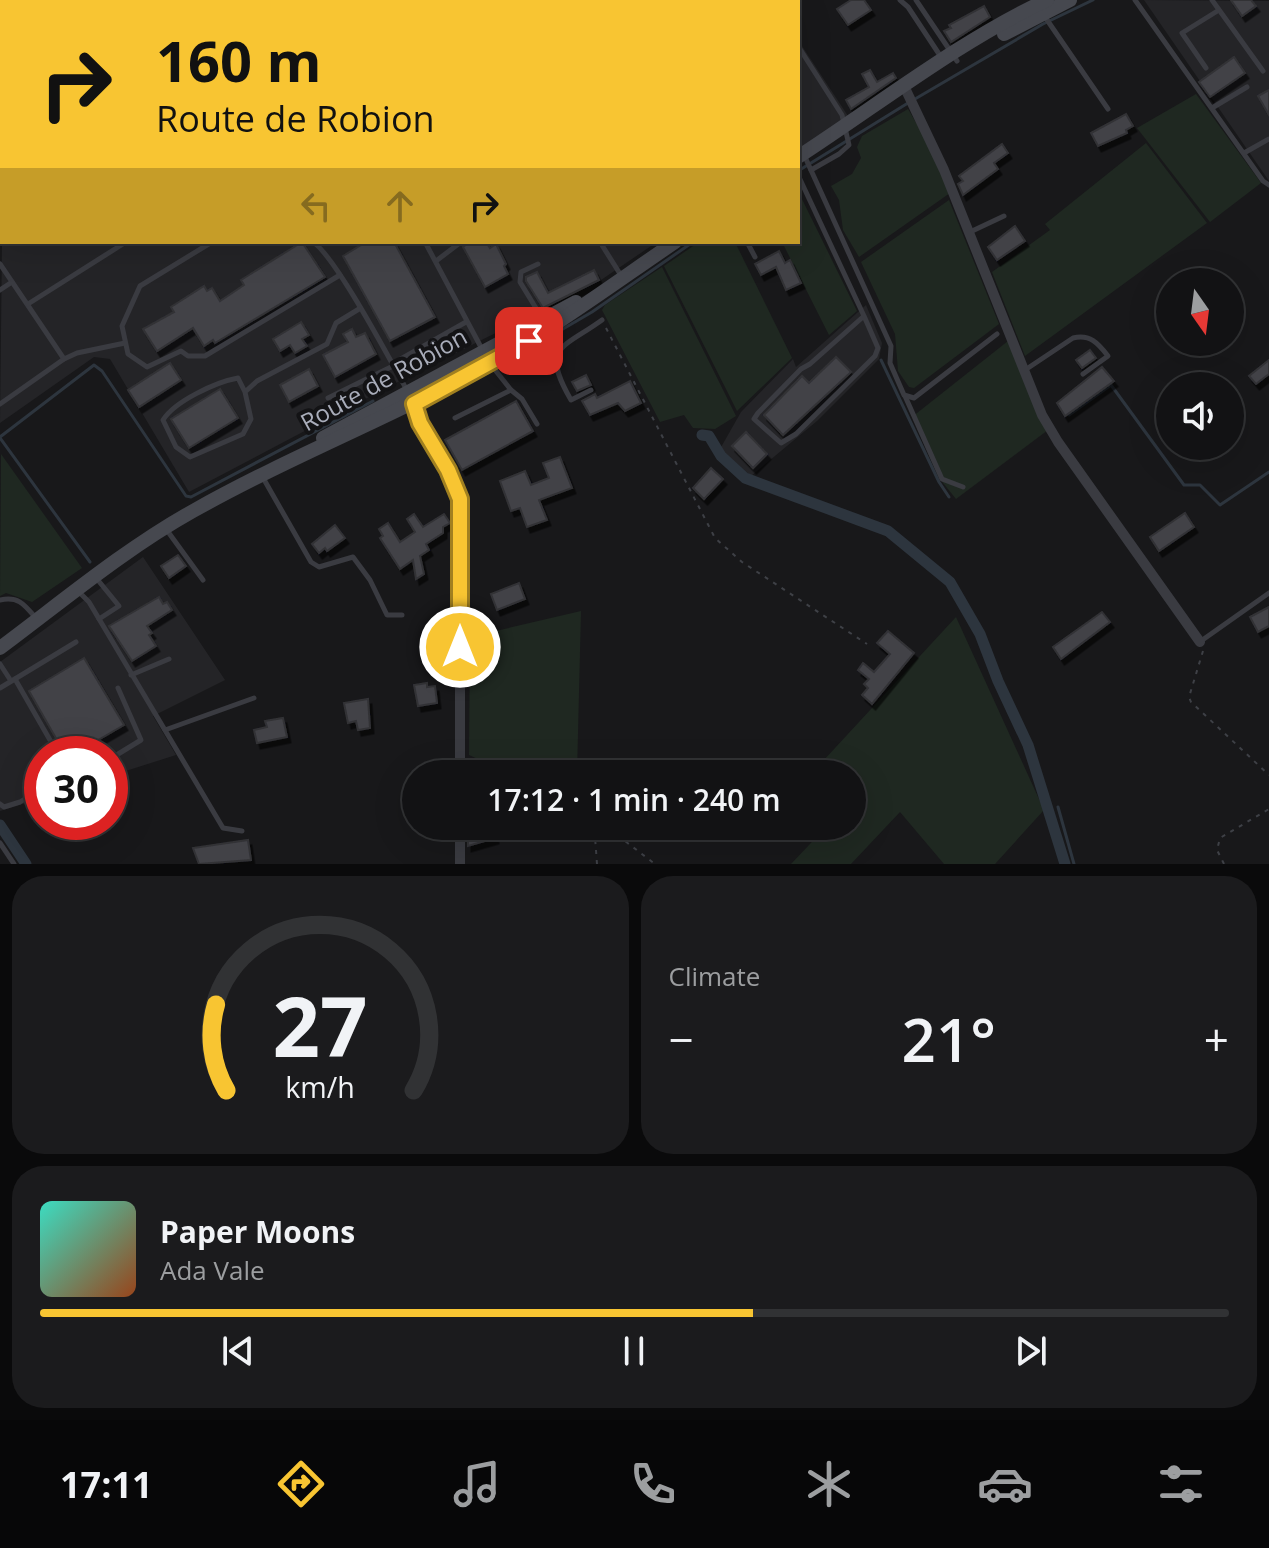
<!DOCTYPE html>
<meta charset="utf-8">
<style>
:root{--surface:#121214;--page:#1b1b1d;--text:#f1f3f6;--muted:#9c9ea0;--line:#313234;--accent:#f8c532}
body{margin:0;font-family:"Open Sans",sans-serif;background:var(--page);color:var(--text);height:100vh;display:flex;flex-direction:column;font-size:30px;white-space:nowrap}
*{box-sizing:border-box;margin:0}
p{font-size:26px;color:var(--muted)}
.icon{flex:none;width:44px;height:44px;fill:none;stroke:currentColor;stroke-width:2;stroke-linecap:round;stroke-linejoin:round}
.map{position:relative;height:864px;overflow:hidden}
.drawer{display:flex;flex-direction:column;gap:12px;padding:12px;background:#0a0a0b;flex:1}
.drawer>*{flex:none}
.guide{position:absolute;left:0px;top:0px;width:800px;height:244px;box-shadow:0 8px 32px #0002,0 0 0 2px var(--line);background:#f8c532;color:#111;overflow:hidden}
.needle{width:52px;rotate:166deg}
.tools{position:absolute;left:1156px;top:268px;display:grid;gap:16px}
.tools a{display:grid;place-items:center;width:88px;height:88px;border-radius:50%;background:var(--surface);box-shadow:0 8px 32px #0002,0 0 0 2px var(--line);font-size:40px}
.speed{position:absolute;left:24px;top:736px;display:flex;gap:16px;font-size:40px;font-weight:700;text-align:center}
.speed>*{display:grid;place-content:center;width:104px;height:104px;border-radius:50%;background:var(--surface);box-shadow:0 8px 32px #0002,0 0 0 2px var(--line);line-height:1}
.speed .limit{border:12px solid #d22;background:#fff;color:#111}
.pin{position:absolute;display:grid;place-items:center;width:68px;height:68px;color:#fff;margin:-34px;border-radius:16px;box-shadow:0 4px 12px #0006}
.me{position:absolute;width:88px;margin:-44px;rotate:0deg;stroke-linejoin:round;filter:drop-shadow(0 0 6px #0008)}
.turn{display:flex;align-items:center;gap:28px;height:168px;padding:0 24px;font-size:36px}
.turn .icon{width:104px;height:104px;stroke-width:2.5}
.turn b{display:block;font-size:56px;line-height:68px}
.lanes{display:flex;align-items:center;height:76px;padding:0 24px;background:#0003;justify-content:center;gap:40px;direction:ltr}
.lanes .off{opacity:.35}
.big{font-size:60px;font-weight:600;line-height:1.1}
.drawer .card{flex:1;display:flex;flex-direction:column;justify-content:center;gap:12px;min-width:0;padding:0 28px;border-radius:32px;background:var(--page)}
.drawer .dial{align-items:center;gap:0}
.dial svg{height:208px;overflow:visible;fill:none;stroke:var(--line);stroke-width:7;stroke-linecap:round;text-anchor:middle}
.dial text{fill:var(--text);stroke:none}
.song{display:flex;align-items:center;gap:24px}
.cover{width:96px;height:96px;border-radius:12px;background:linear-gradient(135deg,hsl(170 70% 55%),hsl(20 70% 35%))}
.played{height:8px;border-radius:4px;background:linear-gradient(90deg,var(--accent) 60%,var(--line) 60%)}
.keys{display:flex;justify-content:space-around;direction:ltr}
.heat{display:flex;justify-content:space-between;align-items:center;font-size:44px;direction:ltr}
.drawer .tiles{flex:1;display:grid;gap:12px;grid-template-columns:1fr 1fr}
.card:last-child{grid-column:span 2}
.trip{position:absolute;left:402px;top:760px;width:464px;height:80px;border-radius:40px;background:var(--surface);box-shadow:0 8px 32px #0002,0 0 0 2px var(--line);font-weight:600;line-height:80px;text-align:center}
.tab-bar{display:flex;height:128px;justify-content:space-around;align-items:center;background:#070708;color:var(--muted)}
.tab-bar .icon{width:56px;height:56px}
.tab-bar .selected{color:var(--accent)}
.tab-bar b{font-size:36px;color:var(--text)}
.map>svg:first-child{display:block}
</style>
<div class="map">
<svg width="1269" height="864" viewBox="0 0 1269 864">
<defs>
<filter id="shadow"><feDropShadow dx="3.5" dy="5.5" stdDeviation="0" flood-color="#0009"/></filter>
</defs>
<rect width="100%" height="100%" fill="#18181a"/>
<g fill="#242427">
<path d="M 1144,0 L 1269,1 L 1269,181 Z"/>
<path d="M 798,40 L 848,116 L 798,150 Z"/>
<path d="M 2,240 L 2,242 L 657,242 L 601,280 L 386,388 L 189,492 L 110,359 L 94,357 L 0,423 Z"/>
<path d="M 866,305 L 882,343 L 879,359 L 817,421 L 751,476 L 720,449 L 741,412 L 793,359 L 796,367 Z"/>
<path d="M 143,557 L 225,680 L 153,716 L 176,755 L 110,776 L 110,754 L 42,754 L 42,798 L 0,811 L 0,662 Z"/>
</g>
<g fill="#1f2821">
<path d="M 45,0 L 203,0 L 204,2 L 46,2 Z"/>
<path d="M 1196,94 L 1261,183 L 1210,222 L 1137,128 Z"/>
<path d="M 908,109 L 933,152 L 950,193 L 859,257 L 843,230 L 839,200 L 831,186 L 852,174 L 861,158 L 857,147 L 862,136 Z"/>
<path d="M 1146,143 L 1207,223 L 1025,356 L 992,272 L 1050,230 L 1045,224 Z"/>
<path d="M 798,191 L 857,311 L 829,335 L 782,242 L 798,242 Z"/>
<path d="M 949,200 L 999,324 L 914,388 L 909,387 L 898,371 L 895,334 L 861,262 Z"/>
<path d="M 699,242 L 735,242 L 792,358 L 737,411 L 664,266 Z"/>
<path d="M 662,267 L 736,416 L 715,429 L 693,428 L 684,415 L 660,422 L 602,310 L 605,305 Z"/>
<path d="M 1008,341 L 1048,430 L 956,499 L 939,478 L 912,417 Z"/>
<path d="M 1,454 L 82,568 L 32,602 L 6,593 L 0,596 Z"/>
<path d="M 581,611 L 577,774 L 511,774 L 469,755 L 470,637 Z"/>
<path d="M 956,617 L 1044,810 L 995,864 L 944,864 L 900,812 L 851,864 L 791,864 L 827,826 L 852,826 L 852,774 L 811,774 Z"/>
</g>
<g fill="none" stroke-linecap="round" stroke-linejoin="round">
<g stroke="#2d353e" stroke-width="3">
<path d="M 915,99 L 1043,24 L 1093,0"/>
<path d="M 798,171 L 908,103"/>
<path d="M 515,357 L 592,312 L 693,242"/>
<path d="M 881,360 L 939,482 L 949,497"/>
<path d="M 1069,415 L 1111,385 L 1184,485 L 1200,485 L 1220,505 L 1269,472"/>
<path d="M 0,437 L 94,365 L 102,371 L 186,496 L 191,497 L 373,401"/>
<path d="M 0,438 L 90,562"/>
<path d="M 1058,807 L 1074,864"/>
</g>
<g stroke="#2d353e" stroke-width="11">
<path d="M 702,435 L 709,436 L 721,456 L 745,478 L 888,531 L 950,582 L 980,634 L 998,681 L 1028,745 L 1065,864"/>
<path d="M 0,825 L 26,864"/>
</g>
</g>
<g fill="#424247" stroke="#323236" stroke-width="2" filter="url(#shadow)">
<path d="M 851,0 L 864,0 L 871,10 L 848,25 L 837,9 Z"/>
<path d="M 1231,0 L 1251,0 L 1256,6 L 1242,16 Z"/>
<path d="M 984,6 L 990,17 L 951,42 L 944,31 L 951,28 L 949,25 Z"/>
<path d="M 1234,57 L 1245,73 L 1210,97 L 1199,82 Z"/>
<path d="M 870,70 L 877,82 L 893,73 L 896,78 L 851,109 L 846,100 L 869,87 L 862,74 Z"/>
<path d="M 1269,90 L 1269,115 L 1258,96 Z"/>
<path d="M 1126,114 L 1133,126 L 1126,130 L 1127,133 L 1098,146 L 1091,133 Z"/>
<path d="M 1002,144 L 1008,153 L 994,163 L 998,169 L 963,195 L 958,184 L 963,181 L 959,176 Z"/>
<path d="M 1015,226 L 1025,241 L 997,260 L 988,247 Z"/>
<path d="M 302,242 L 325,277 L 215,343 L 213,340 L 204,346 L 193,328 L 157,351 L 143,329 L 174,312 L 171,307 L 204,286 L 207,291 L 212,288 L 220,301 L 244,285 L 241,280 Z"/>
<path d="M 366,242 L 394,242 L 435,317 L 390,341 L 343,256 Z"/>
<path d="M 469,242 L 486,242 L 490,248 L 496,244 L 506,264 L 504,266 L 508,274 L 485,287 L 463,247 Z"/>
<path d="M 779,251 L 785,263 L 790,260 L 801,283 L 786,290 L 776,267 L 761,275 L 755,264 Z"/>
<path d="M 594,270 L 599,280 L 543,308 L 526,281 L 526,277 L 537,272 L 548,293 Z"/>
<path d="M 301,322 L 309,335 L 302,339 L 307,346 L 295,353 L 290,345 L 280,351 L 273,339 Z"/>
<path d="M 352,329 L 356,337 L 365,333 L 376,354 L 335,377 L 323,355 L 348,342 L 343,334 Z"/>
<path d="M 1090,350 L 1096,358 L 1082,368 L 1076,360 Z"/>
<path d="M 836,357 L 851,372 L 783,435 L 764,415 L 802,376 L 809,383 Z"/>
<path d="M 1269,360 L 1269,374 L 1256,384 L 1249,376 Z"/>
<path d="M 170,363 L 181,380 L 139,407 L 128,390 Z"/>
<path d="M 1102,367 L 1114,381 L 1065,416 L 1057,403 Z"/>
<path d="M 309,369 L 318,386 L 289,402 L 280,385 Z"/>
<path d="M 586,375 L 591,385 L 577,391 L 572,382 Z"/>
<path d="M 630,381 L 641,403 L 625,411 L 618,403 L 590,415 L 582,401 L 595,394 L 597,398 Z"/>
<path d="M 220,389 L 238,418 L 189,448 L 171,419 Z"/>
<path d="M 516,401 L 533,431 L 462,470 L 445,440 Z"/>
<path d="M 746,432 L 767,454 L 753,468 L 732,446 Z"/>
<path d="M 560,457 L 572,488 L 539,500 L 547,520 L 527,527 L 520,508 L 511,511 L 500,481 L 525,471 L 531,485 L 549,478 L 543,463 Z"/>
<path d="M 711,468 L 723,479 L 704,499 L 693,488 Z"/>
<path d="M 1185,513 L 1194,527 L 1159,551 L 1150,537 Z"/>
<path d="M 414,514 L 423,527 L 444,514 L 450,523 L 443,527 L 443,533 L 426,544 L 429,550 L 420,556 L 424,574 L 416,579 L 413,560 L 400,569 L 380,538 L 383,536 L 379,529 L 388,523 L 400,542 L 415,532 L 407,519 Z"/>
<path d="M 335,525 L 345,538 L 327,551 L 325,548 L 319,553 L 312,544 Z"/>
<path d="M 178,555 L 186,566 L 169,578 L 161,566 Z"/>
<path d="M 519,583 L 525,599 L 497,610 L 491,594 Z"/>
<path d="M 159,597 L 163,604 L 167,602 L 172,610 L 147,626 L 152,633 L 149,635 L 156,646 L 132,661 L 109,626 Z"/>
<path d="M 1269,607 L 1269,626 L 1258,632 L 1250,617 Z"/>
<path d="M 1102,612 L 1110,622 L 1061,659 L 1053,647 Z"/>
<path d="M 888,631 L 914,653 L 872,704 L 862,695 L 868,688 L 864,684 L 869,679 L 858,670 L 863,663 L 874,672 L 890,654 L 877,643 Z"/>
<path d="M 84,658 L 124,725 L 74,754 L 65,754 L 29,691 Z"/>
<path d="M 427,683 L 427,687 L 435,686 L 437,703 L 418,706 L 414,685 Z"/>
<path d="M 368,699 L 370,728 L 358,730 L 356,721 L 348,723 L 344,703 Z"/>
<path d="M 283,718 L 287,737 L 257,743 L 254,730 L 267,727 L 265,721 Z"/>
<path d="M 493,828 L 495,838 L 468,846 L 468,835 Z"/>
<path d="M 248,840 L 251,860 L 199,864 L 193,848 Z"/>
</g>
<g fill="none" stroke-linecap="round" stroke-linejoin="round">
<g stroke="#3e4046" stroke-width="2" stroke-dasharray="4 6" stroke-linecap="butt">
<path d="M 606,328 L 715,538 L 742,562 L 867,644"/>
<path d="M 1203,651 L 1189,697 L 1191,702 L 1269,775"/>
<path d="M 597,864 L 595,837 L 617,835 L 655,864"/>
<path d="M 1224,864 L 1217,850 L 1220,838 L 1269,809"/>
</g>
<g stroke="#3a3b41" stroke-width="5">
<path d="M 435,0 L 436,2"/>
<path d="M 766,0 L 768,2"/>
<path d="M 900,0 L 908,7 L 941,57"/>
<path d="M 916,0 L 957,61"/>
<path d="M 1135,0 L 1263,181 L 1269,185"/>
<path d="M 1212,0 L 1263,71"/>
<path d="M 1043,14 L 1108,109"/>
<path d="M 798,46 L 842,115 L 849,145 L 839,154 L 811,170"/>
<path d="M 1206,68 L 1182,33 L 1219,10"/>
<path d="M 1212,108 L 1247,87"/>
<path d="M 0,153 L 2,156"/>
<path d="M 1244,153 L 1269,139"/>
<path d="M 805,157 L 891,346 L 890,363 L 904,395 L 914,398 L 997,334"/>
<path d="M 798,175 L 864,316 L 810,364 L 801,369 L 758,413 L 754,419 L 781,443 L 796,434 L 875,356 L 878,348 L 864,316"/>
<path d="M 970,232 L 1004,216"/>
<path d="M 212,242 L 140,286 L 122,326 L 128,354 L 147,367 L 181,351 L 188,356 L 205,356 L 340,275"/>
<path d="M 313,242 C 336,257 391,362 408,392"/>
<path d="M 425,242 L 483,351"/>
<path d="M 600,242 L 622,277"/>
<path d="M 747,242 L 755,257"/>
<path d="M 436,261 L 461,242"/>
<path d="M 0,264 L 64,359 L 0,404"/>
<path d="M 538,264 L 521,272 L 520,282 L 542,318"/>
<path d="M 0,290 L 12,282"/>
<path d="M 28,304 L 126,242"/>
<path d="M 64,359 L 77,353 L 125,343"/>
<path d="M 399,360 L 466,322"/>
<path d="M 1025,370 L 1073,338 C 1090,334 1098,343 1108,356 L 1083,374"/>
<path d="M 511,390 L 522,399 L 537,424"/>
<path d="M 591,390 L 571,400 C 540,346 562,349 602,320"/>
<path d="M 245,392 L 238,378 C 216,382 175,401 163,420 L 176,447 L 190,457 L 243,434 L 251,419 L 245,392 L 257,381 L 327,344 L 336,323 L 359,309"/>
<path d="M 905,396 L 942,479 L 963,487"/>
<path d="M 328,398 L 393,366"/>
<path d="M 455,418 L 511,390 L 492,366"/>
<path d="M 262,476 L 311,562 L 319,567 L 353,557 L 370,580 L 387,615 L 402,615"/>
<path d="M 166,529 L 203,580"/>
<path d="M 97,579 L 119,606 L 99,619"/>
<path d="M 78,591 L 89,602 L 223,828 L 242,831"/>
<path d="M 0,600 C 18,596 24,604 35,617"/>
<path d="M 1201,641 L 1269,593"/>
<path d="M 0,664 L 11,681"/>
<path d="M 131,675 L 169,659"/>
<path d="M 15,679 L 58,754"/>
<path d="M 0,688 L 76,642"/>
<path d="M 165,730 L 254,698"/>
<path d="M 110,759 L 141,740 L 118,688"/>
<path d="M 0,804 L 4,807 L 20,802 L 42,788"/>
<path d="M 0,843 L 14,864"/>
</g>
<g stroke="#3a3b41" stroke-width="10">
<path d="M 322,2 L 325,0"/>
<path d="M 904,86 L 944,170 L 1042,415 L 1058,442 L 1200,642"/>
<path d="M 412,400 L 420,423 L 448,470 L 460,499 L 460,774"/>
<path d="M 460,864 L 460,826"/>
</g>
<g stroke="#46484f" stroke-width="14">
<path d="M 1004,34 L 1070,0"/>
<path d="M 798,157 C 878,105 961,40 1047,0"/>
<path d="M 323,438 L 576,302"/>
<path d="M 0,648 C 63,601 125,549 193,511 C 289,457 391,417 487,365 C 553,329 613,284 675,242"/>
</g>
</g>
<g fill="none" stroke-linecap="round" stroke-linejoin="round">
<defs>
<path id="route" d="M 460,647 L 460,499 L 448,470 L 420,423 L 414,404 L 529,341"/>
</defs>
<use href="#route" stroke="#a18020" stroke-width="20"/>
<use href="#route" stroke="#f8c532" stroke-width="14"/>
</g>
<g text-anchor="middle" stroke-width="8" stroke-linejoin="round" paint-order="stroke">
<g font-size="24" fill="#a9adba" stroke="#131315">
<text transform="translate(384 380) rotate(-29)" y="8">Route de Robion</text>
</g>
</g>
</svg>
<div class="tools">
<a><svg class="needle" viewBox="-14 -14 28 28"><path d="M0-13l5 13h-10z" fill="#e53935"/><path d="M0 13l5-13h-10z" fill="#9c9ea0"/></svg></a>
<a><svg class="icon" aria-label="sound" viewBox="0 0 24 24"><path d="M4 9h4l5-4v14l-5-4H4zM17 9q2 3 0 6"/></svg></a>
</div>
<div class="speed"><div class="limit">30</div></div>
<div class="pin" style="left:529px;top:341px;background:#d93025"><svg class="icon" aria-label="arrive" viewBox="0 0 24 24"><path d="M6 21V4h12l-3 4 3 4H6"/></svg></div>
<svg class="me" style="left:460px;top:647px" viewBox="-20 -20 40 40"><circle r="17" fill="#f8c532" stroke="#fff" stroke-width="3"/><path d="M0-11L8 9 0 5-8 9z" fill="#fff"/></svg>
<div class="trip">17:12 · 1 min · 240 m</div>
<div class="guide">
<div class="turn"><svg class="icon" aria-label="right" viewBox="0 0 24 24"><path d="M7 20v-9h11M14 6l5 5-5 5"/></svg><div><b>160 m</b>Route de Robion</div></div>
<div class="lanes"><svg class="icon off" aria-label="left" viewBox="0 0 24 24"><path d="M17 20v-9H6M10 6l-5 5 5 5"/></svg><svg class="icon off" aria-label="ahead" viewBox="0 0 24 24"><path d="M12 20V5M6 11l6-6 6 6"/></svg><svg class="icon" aria-label="right" viewBox="0 0 24 24"><path d="M7 20v-9h11M14 6l5 5-5 5"/></svg></div>
</div>
</div>
<section class="drawer">
<div class="tiles">
<div class="card dial"><svg viewBox="0 0 100 80">
<path d="M14 69A42 42 0 1 1 86 69"/>
<path d="M14 69A42 42 0 0 1 10 36" stroke="#f8c532"/>
<text x="50" y="56" font-size="32" font-weight="700">27</text>
<text x="50" y="72" font-size="11">km/h</text>
</svg></div>
<div class="card"><p>Climate</p>
<div class="heat"><a>−</a><b class="big">21°</b><a>+</a></div>
</div>
<div class="card">
<div class="song"><i class="cover"></i><div><b>Paper Moons</b><p>Ada Vale</p></div></div>
<div class="played"></div>
<div class="keys"><svg class="icon" aria-label="previous" viewBox="0 0 24 24"><path d="M18 5L8 12l10 7zM5 5v14"/></svg><svg class="icon" aria-label="pause" viewBox="0 0 24 24"><path d="M8 5v14M16 5v14"/></svg><svg class="icon" aria-label="next" viewBox="0 0 24 24"><path d="M6 5l10 7-10 7zM19 5v14"/></svg></div>
</div>
</div>
</section>
<nav class="tab-bar">
<b>17:11</b>
<svg class="icon selected" aria-label="directions" viewBox="0 0 24 24"><path d="M12 3l9 9-9 9-9-9zM9 14v-3h6M13 9l2 2-2 2"/></svg>
<svg class="icon" aria-label="music" viewBox="0 0 24 24"><path d="M9 18V5l10-2v13"/><circle cx="6" cy="18" r="3"/><circle cx="16" cy="16" r="3"/></svg>
<svg class="icon" aria-label="phone" viewBox="0 0 24 24"><path d="M5 4h4l2 5-3 2q2 4 5 5l2-3 5 2v4C11 20 4 13 5 4z"/></svg>
<svg class="icon" aria-label="climate" viewBox="0 0 24 24"><path d="M12 3v18M4 7l16 10M4 17L20 7"/></svg>
<svg class="icon" aria-label="car" viewBox="0 0 24 24"><path d="M5 17H2v-5l4-1 3-4h7l3 4 3 1v5h-3M9 17h6M6 11h13"/><circle cx="7" cy="17" r="2"/><circle cx="17" cy="17" r="2"/></svg>
<svg class="icon" aria-label="filters" viewBox="0 0 24 24"><path d="M4 7h16M4 17h16"/><circle cx="9" cy="7" r="2"/><circle cx="15" cy="17" r="2"/></svg>
</nav>
